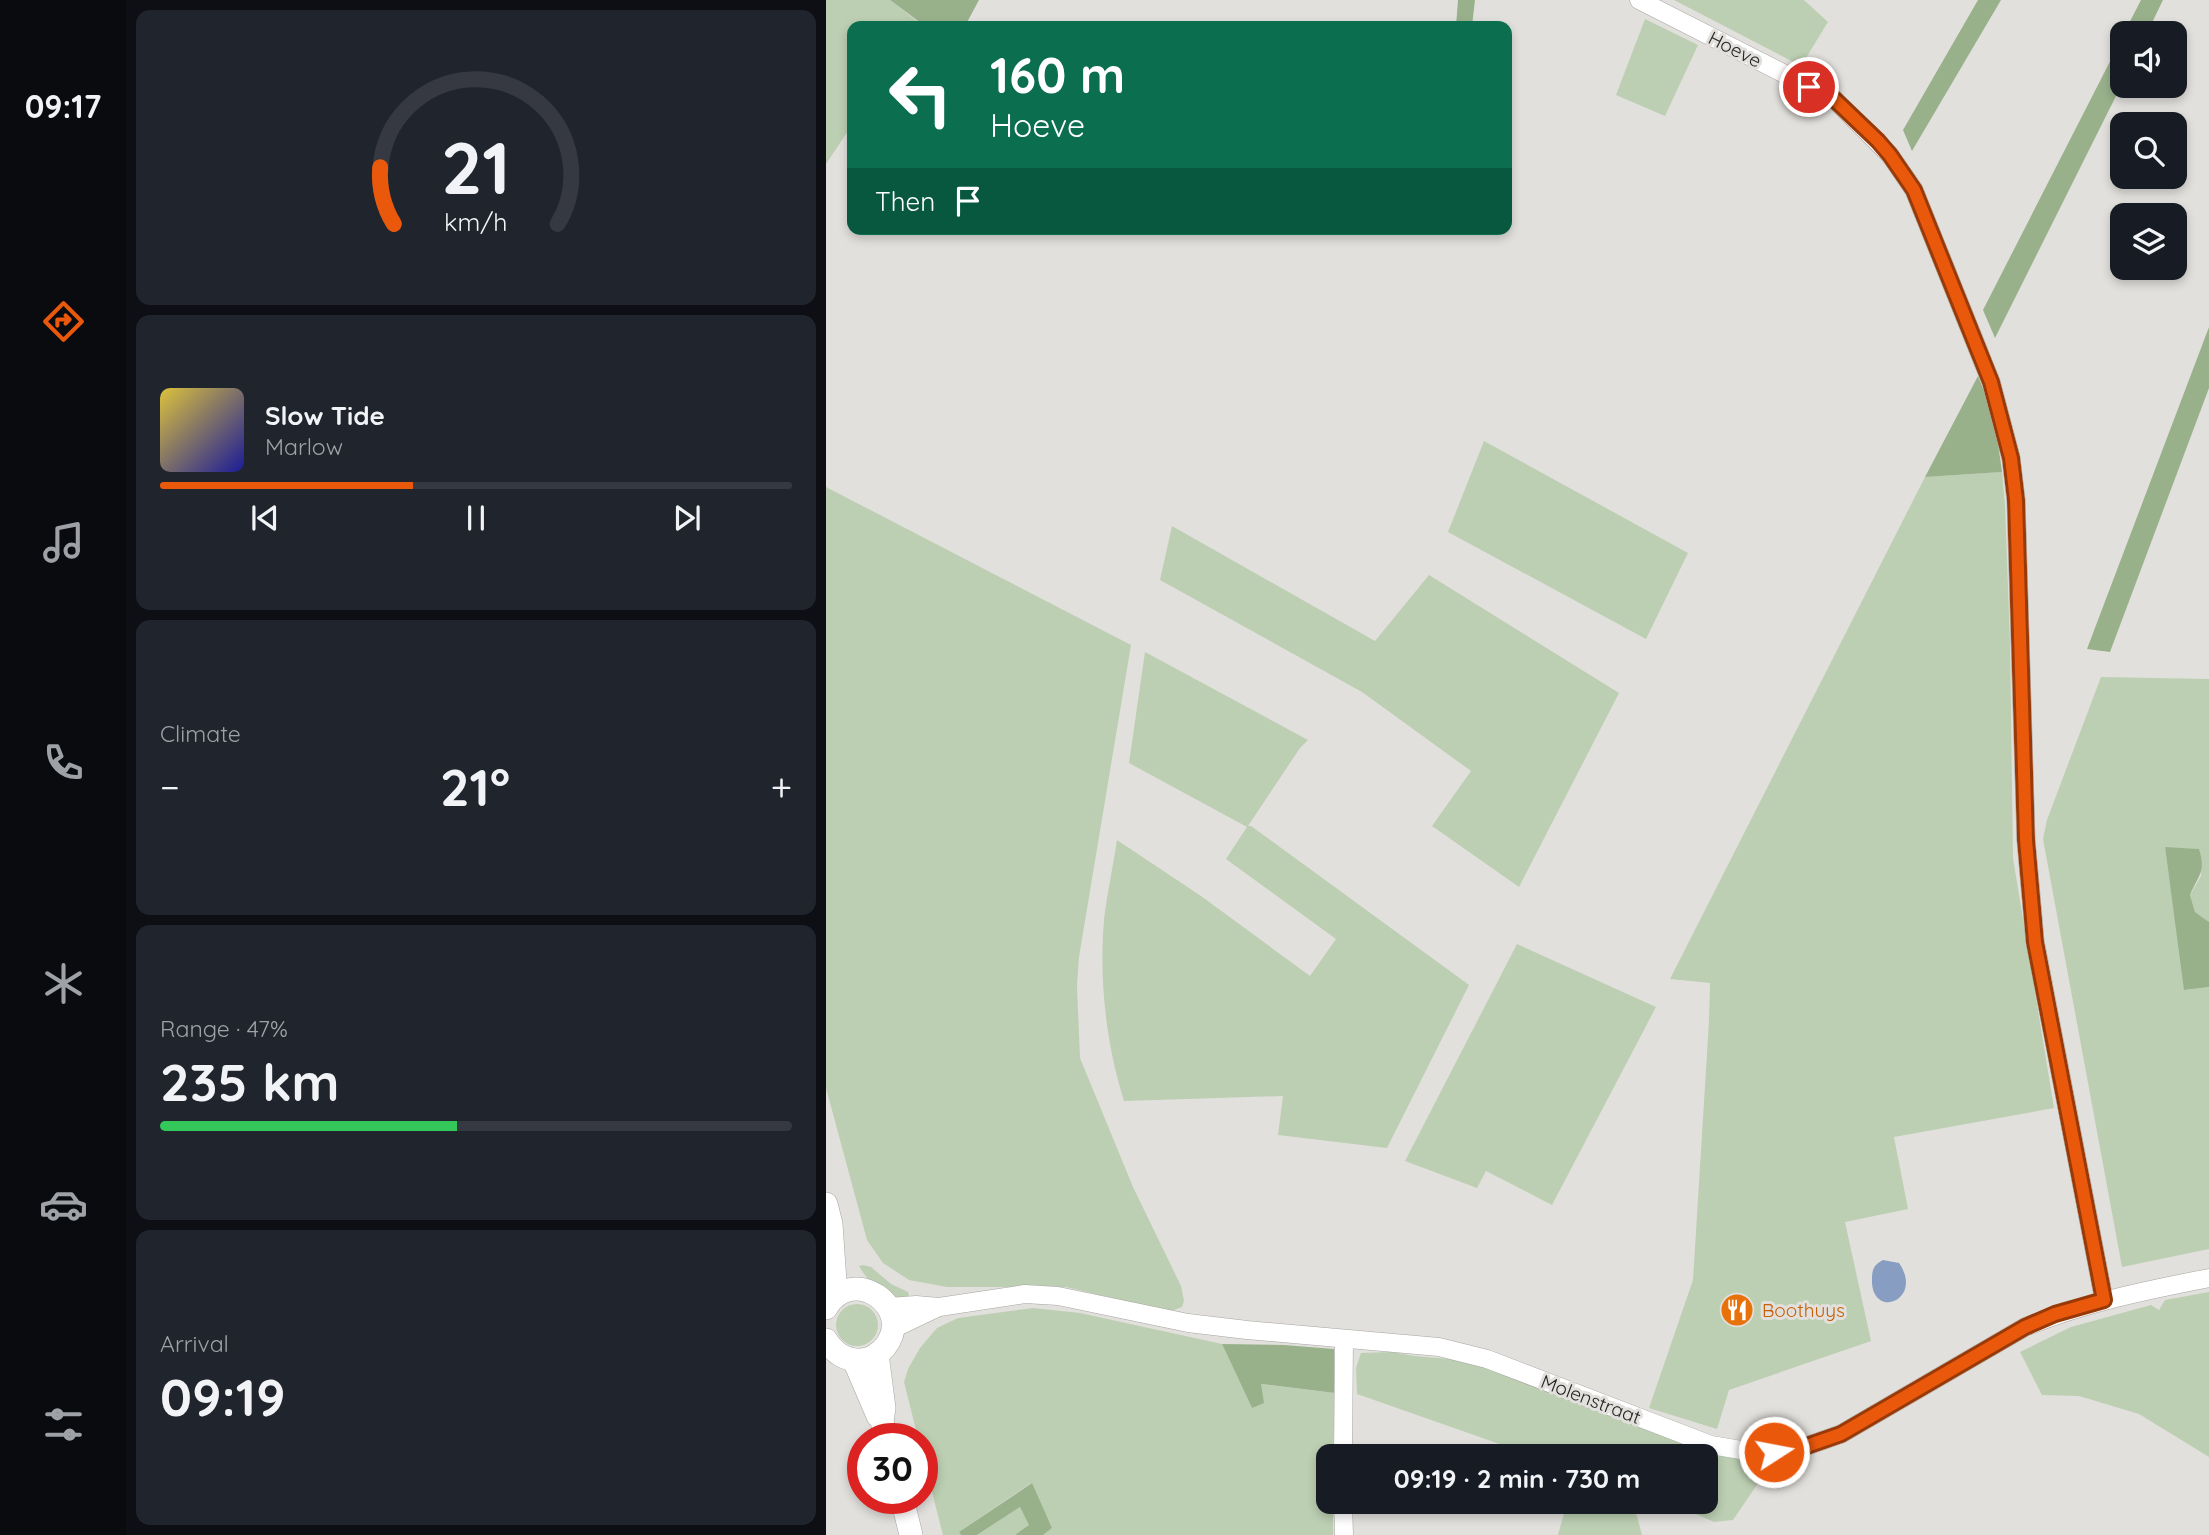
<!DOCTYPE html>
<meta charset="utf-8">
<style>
:root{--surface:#171b24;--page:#20242c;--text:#f1f3f6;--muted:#9ea1a6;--line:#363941;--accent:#ea580c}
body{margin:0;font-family:Quicksand,sans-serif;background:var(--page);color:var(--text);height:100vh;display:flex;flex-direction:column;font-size:26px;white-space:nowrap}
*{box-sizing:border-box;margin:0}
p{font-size:23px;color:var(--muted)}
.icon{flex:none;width:38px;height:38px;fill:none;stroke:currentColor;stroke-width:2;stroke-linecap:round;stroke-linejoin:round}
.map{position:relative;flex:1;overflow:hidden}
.sheet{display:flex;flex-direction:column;gap:10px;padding:10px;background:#0d0f14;width:700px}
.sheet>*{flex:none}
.banner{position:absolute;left:21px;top:21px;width:665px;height:214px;border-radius:14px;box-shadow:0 4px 10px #0003;background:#0b6e4f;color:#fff;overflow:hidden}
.buttons{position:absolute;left:1284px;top:21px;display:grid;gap:14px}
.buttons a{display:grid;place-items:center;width:77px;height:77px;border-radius:14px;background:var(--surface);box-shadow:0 4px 10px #0003;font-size:35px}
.speed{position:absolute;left:21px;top:1423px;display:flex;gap:14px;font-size:35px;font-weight:700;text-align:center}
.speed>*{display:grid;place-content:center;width:91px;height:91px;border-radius:50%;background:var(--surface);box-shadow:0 4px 10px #0003;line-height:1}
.speed .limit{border:10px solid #d22;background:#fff;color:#111}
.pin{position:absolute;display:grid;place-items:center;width:60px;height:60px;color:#fff;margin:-30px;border:4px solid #fff;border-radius:50%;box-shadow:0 2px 7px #0007}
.me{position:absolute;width:77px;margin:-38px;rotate:79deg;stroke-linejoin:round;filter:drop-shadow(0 0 5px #0008)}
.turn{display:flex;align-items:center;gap:24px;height:147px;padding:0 28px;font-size:32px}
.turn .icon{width:91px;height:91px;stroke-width:2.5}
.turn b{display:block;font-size:49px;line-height:60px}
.then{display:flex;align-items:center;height:66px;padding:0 28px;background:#0003;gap:14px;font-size:26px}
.big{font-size:52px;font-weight:800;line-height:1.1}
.sheet .tile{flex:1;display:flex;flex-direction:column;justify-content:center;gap:10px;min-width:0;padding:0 24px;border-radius:14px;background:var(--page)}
.sheet .dial{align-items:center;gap:0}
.dial svg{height:182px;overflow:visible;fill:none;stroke:var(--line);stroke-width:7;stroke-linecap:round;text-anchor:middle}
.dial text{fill:var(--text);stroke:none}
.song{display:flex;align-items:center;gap:21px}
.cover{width:84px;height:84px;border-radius:10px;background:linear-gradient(135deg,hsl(50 70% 55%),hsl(240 70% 35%))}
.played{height:7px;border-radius:4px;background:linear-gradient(90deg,var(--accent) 40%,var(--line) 40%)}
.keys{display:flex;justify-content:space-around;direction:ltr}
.heat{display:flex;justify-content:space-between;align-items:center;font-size:38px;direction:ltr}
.charge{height:10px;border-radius:5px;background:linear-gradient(90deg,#34c759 47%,var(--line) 0)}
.trip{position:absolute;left:490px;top:1444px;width:402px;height:70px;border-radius:14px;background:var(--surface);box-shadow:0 4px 10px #0003;font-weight:800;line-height:70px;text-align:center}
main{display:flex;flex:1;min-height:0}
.tab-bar{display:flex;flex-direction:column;width:126px;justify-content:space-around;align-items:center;background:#090b0e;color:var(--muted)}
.tab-bar .icon{width:49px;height:49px}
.tab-bar .selected{color:var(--accent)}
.tab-bar b{font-size:32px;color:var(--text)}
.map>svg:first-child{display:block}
</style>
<main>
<nav class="tab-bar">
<b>09:17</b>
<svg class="icon selected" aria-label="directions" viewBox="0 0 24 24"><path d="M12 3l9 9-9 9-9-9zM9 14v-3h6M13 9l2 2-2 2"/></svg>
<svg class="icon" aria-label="music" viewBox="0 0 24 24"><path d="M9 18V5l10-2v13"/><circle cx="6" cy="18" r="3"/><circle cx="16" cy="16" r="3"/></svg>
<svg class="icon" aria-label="phone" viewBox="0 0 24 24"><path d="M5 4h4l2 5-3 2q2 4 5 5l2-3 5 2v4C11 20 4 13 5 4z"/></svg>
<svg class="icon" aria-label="climate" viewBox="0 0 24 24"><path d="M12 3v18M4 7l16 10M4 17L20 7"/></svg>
<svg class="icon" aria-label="car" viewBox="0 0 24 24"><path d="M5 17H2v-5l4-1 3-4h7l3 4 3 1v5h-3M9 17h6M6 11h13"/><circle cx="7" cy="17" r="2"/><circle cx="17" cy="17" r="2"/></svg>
<svg class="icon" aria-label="filters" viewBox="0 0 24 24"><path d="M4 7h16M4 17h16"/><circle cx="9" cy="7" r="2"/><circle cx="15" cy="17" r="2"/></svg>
</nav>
<section class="sheet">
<div class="tile dial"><svg viewBox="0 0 100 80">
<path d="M14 69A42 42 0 1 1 86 69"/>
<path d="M14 69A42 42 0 0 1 8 44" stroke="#ea580c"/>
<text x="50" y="56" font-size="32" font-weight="700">21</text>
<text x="50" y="72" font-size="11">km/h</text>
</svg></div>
<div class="tile">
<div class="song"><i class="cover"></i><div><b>Slow Tide</b><p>Marlow</p></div></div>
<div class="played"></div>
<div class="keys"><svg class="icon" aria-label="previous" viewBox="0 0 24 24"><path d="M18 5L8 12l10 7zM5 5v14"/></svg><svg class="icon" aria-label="pause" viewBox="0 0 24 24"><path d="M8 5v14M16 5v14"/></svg><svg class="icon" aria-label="next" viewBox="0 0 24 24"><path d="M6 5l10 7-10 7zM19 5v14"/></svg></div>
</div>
<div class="tile"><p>Climate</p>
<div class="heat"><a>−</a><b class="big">21°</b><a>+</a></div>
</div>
<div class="tile"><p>Range · 47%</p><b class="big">235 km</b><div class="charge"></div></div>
<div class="tile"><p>Arrival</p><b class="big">09:19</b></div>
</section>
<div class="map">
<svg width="1383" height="1535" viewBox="0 0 1383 1535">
<rect width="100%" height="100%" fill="#e2e0dc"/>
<g fill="#bccfb2">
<path d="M 0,0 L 64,0 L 95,24 L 94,26 L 26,26 L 26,125 L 0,164 Z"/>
<path d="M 848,0 L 978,0 L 1002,22 L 975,66 Z"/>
<path d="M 819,19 L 872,45 L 839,116 L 790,95 Z"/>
<path d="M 658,441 L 862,553 L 820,639 L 622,532 Z"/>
<path d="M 1176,472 L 1179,505 L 1184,643 L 1187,858 L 1228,1108 L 1068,1137 L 1082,1209 L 1019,1222 L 1045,1341 L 903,1390 L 891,1429 L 823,1408 L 867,1280 L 883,1021 L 884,983 L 844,979 L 1099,477 Z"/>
<path d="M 0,487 L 305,645 L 253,957 L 251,986 L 254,1058 L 307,1187 L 355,1286 L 358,1301 L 356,1307 L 348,1310 L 337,1310 L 240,1287 L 121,1287 L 83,1280 L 57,1263 L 41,1240 L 0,1088 Z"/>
<path d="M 346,526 L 549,641 L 603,575 L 793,693 L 693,887 L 606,826 L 645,771 L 536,692 L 334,580 Z"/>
<path d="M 319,652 L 482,740 L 474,748 L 422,826 L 425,826 L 643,985 L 561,1148 L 452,1135 L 457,1096 L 298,1101 C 280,1044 273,980 278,920 C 281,894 287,867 291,840 L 375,896 L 484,976 L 510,939 L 400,859 L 421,827 L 303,763 Z"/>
<path d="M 1275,677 L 1383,679 L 1383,922 L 1369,912 L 1364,895 L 1375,876 L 1373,849 L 1339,848 L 1359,990 L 1383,987 L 1383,1249 L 1296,1267 L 1217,839 L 1221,820 Z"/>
<path d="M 691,944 L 830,1007 L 726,1205 L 660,1171 L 651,1188 L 579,1161 Z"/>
<path d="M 37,1265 L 45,1267 L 65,1284 L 82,1292 L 84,1301 C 62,1297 44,1286 33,1266 Z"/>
<path d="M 1383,1292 L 1383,1457 L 1313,1414 L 1253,1396 L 1216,1395 L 1194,1352 L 1245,1327 L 1325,1305 L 1333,1310 L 1339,1300 Z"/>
<circle cx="31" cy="1325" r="21"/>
<path d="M 207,1308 L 254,1313 L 396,1344 L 426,1408 L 434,1384 L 509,1393 L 507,1456 L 502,1456 L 502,1502 L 507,1502 L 507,1535 L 217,1535 L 226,1528 L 205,1483 L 133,1532 L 135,1535 L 117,1535 L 96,1453 L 96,1438 L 92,1438 L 78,1382 L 82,1369 L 94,1348 L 111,1328 L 132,1318 Z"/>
<path d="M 566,1352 L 588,1356 L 648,1361 L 934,1458 L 939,1473 L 907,1520 L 888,1522 L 843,1502 L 880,1502 L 880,1456 L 708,1456 L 531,1394 L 530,1368 L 535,1353 Z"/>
<path d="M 741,1502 L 800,1502 L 811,1516 L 816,1535 L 732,1535 Z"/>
<path d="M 194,1507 L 204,1525 L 189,1535 L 151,1535 Z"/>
</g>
<g fill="#98b18b">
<path d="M 64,0 L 153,0 L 139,26 L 99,26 Z"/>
<path d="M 632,0 L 649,0 L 646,26 L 630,26 Z"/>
<path d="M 1152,0 L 1175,0 L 1086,151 L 1077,130 Z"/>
<path d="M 1315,0 L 1337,0 L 1321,33 L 1298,33 Z"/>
<path d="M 1297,36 L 1297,82 L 1169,338 L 1157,310 Z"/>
<path d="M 1383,327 L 1383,388 L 1284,652 L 1261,649 Z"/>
<path d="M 1152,376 C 1165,406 1172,439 1176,472 L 1099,477 Z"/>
<path d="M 1339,847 L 1373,849 C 1380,872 1373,874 1364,895 L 1369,912 L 1383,922 L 1383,987 L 1358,990 Z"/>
<path d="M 396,1344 L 458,1345 L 508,1349 L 509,1393 L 435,1384 L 438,1403 L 426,1408 Z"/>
<path d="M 206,1483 L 226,1528 L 217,1535 L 189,1535 L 203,1525 L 194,1507 L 151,1535 L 135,1535 L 133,1532 Z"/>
</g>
<path fill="#879dc2" d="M 1057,1260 L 1073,1263 C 1099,1301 1044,1321 1046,1278 C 1046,1269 1049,1264 1057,1260 Z"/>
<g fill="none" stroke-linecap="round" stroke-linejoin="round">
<defs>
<g id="minor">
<path d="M 813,0 L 1008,99 L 1064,155 L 1088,190 L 1165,382 L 1185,458 L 1190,500 L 1200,840 L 1209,941 L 1278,1300"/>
<path d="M 63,1307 L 90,1305 L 113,1307 L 199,1294 L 232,1296 L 362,1323 L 421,1330 L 613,1347 L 661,1359 L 885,1445 L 915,1450 L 948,1452 L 972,1449 L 1015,1434 L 1199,1327 C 1258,1303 1321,1290 1383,1278"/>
<path d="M 67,1329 L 113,1307"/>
<path d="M 517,1456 L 518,1339"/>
<path d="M 517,1502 L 518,1535"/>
</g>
<g id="major">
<path d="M 0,1204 L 5,1224 L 10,1296"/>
<path d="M 0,1308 C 26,1263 90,1307 59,1347 C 53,1354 45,1359 36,1360 C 20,1361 8,1353 0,1340"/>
<path d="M 51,1354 L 58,1408 L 56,1421 L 60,1438"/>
<path d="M 28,1360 L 52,1416"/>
<path d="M 76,1498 L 85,1535"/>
</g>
</defs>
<use href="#minor" stroke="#a7a5a1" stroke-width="19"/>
<use href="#major" stroke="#a7a5a1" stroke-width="24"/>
<use href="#minor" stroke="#fff" stroke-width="18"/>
<use href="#major" stroke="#fff" stroke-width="23"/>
</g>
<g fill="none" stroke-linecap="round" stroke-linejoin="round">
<defs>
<path id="route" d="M 948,1452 L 972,1449 L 1015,1434 L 1199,1327 L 1229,1314 L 1278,1300 L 1209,942 L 1200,840 L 1190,500 L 1185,458 L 1165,382 L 1088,190 L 1064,155 L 1052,141 L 1008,99 L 983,87"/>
</defs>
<use href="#route" stroke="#983908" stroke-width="18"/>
<use href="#route" stroke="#ea580c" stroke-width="12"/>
</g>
<defs>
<symbol id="restaurant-disc" viewBox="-11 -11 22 22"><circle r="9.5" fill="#e8710a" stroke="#e2e0dc"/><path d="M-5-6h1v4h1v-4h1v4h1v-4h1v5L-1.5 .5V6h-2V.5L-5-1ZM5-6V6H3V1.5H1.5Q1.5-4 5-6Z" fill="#fff"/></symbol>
</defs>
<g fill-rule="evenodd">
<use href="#restaurant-disc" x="892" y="1291" width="38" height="38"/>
</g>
<g text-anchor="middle" stroke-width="6" stroke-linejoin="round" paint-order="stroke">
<g font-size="19" fill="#262524" stroke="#e2e0dc">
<text transform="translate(909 49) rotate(27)" y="7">Hoeve</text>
<text transform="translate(765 1399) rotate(21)" y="7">Molenstraat</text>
</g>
<g font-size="19" fill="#c56008" stroke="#e2e0dc" text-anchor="start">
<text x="936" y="1317">Boothuys</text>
</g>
</g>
</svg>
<div class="buttons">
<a><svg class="icon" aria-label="sound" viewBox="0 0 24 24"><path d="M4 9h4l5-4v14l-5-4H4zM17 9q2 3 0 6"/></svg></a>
<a><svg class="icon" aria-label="search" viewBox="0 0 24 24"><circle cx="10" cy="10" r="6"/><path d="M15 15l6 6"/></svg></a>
<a><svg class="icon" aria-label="layers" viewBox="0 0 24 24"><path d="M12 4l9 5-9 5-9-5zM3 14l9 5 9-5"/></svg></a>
</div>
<div class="speed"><div class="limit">30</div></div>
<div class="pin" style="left:983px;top:87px;background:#d93025"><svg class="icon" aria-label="arrive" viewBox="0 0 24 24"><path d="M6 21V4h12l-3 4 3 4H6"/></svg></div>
<svg class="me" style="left:948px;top:1452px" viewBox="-20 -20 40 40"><circle r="17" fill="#ea580c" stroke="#fff" stroke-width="3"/><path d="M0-11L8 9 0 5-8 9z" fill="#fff"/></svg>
<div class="trip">09:19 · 2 min · 730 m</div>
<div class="banner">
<div class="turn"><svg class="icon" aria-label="left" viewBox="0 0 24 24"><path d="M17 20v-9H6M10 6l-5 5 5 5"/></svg><div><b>160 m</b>Hoeve</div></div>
<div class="then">Then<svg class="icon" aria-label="arrive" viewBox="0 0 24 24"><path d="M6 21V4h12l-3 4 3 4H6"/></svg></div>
</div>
</div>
</main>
